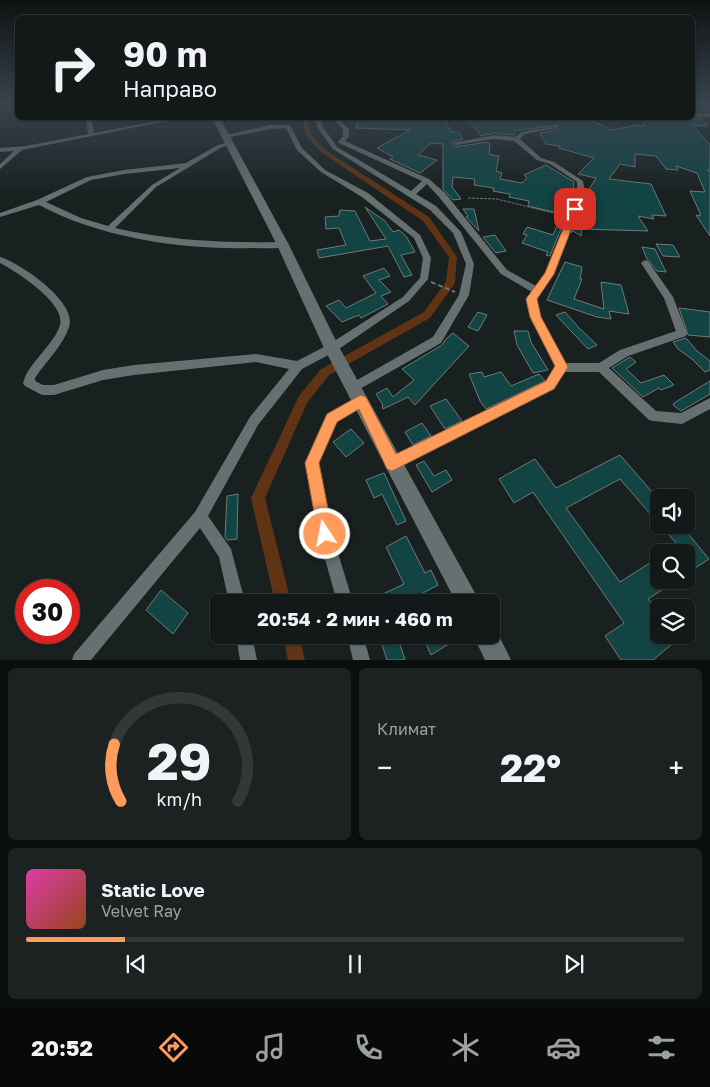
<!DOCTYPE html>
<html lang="ru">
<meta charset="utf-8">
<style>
:root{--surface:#131918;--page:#1c2221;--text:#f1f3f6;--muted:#9da0a2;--line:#323837;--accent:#ff9b5b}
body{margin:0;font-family:"Golos Text",sans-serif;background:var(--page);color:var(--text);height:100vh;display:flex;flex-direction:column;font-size:19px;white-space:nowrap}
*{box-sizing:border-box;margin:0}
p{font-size:16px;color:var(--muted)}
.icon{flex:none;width:28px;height:28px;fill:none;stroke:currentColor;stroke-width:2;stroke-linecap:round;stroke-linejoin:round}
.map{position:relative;height:660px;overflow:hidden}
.sheet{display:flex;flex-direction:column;gap:8px;padding:8px;background:#0a0e0d;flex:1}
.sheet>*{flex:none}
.banner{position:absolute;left:15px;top:15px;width:680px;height:105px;border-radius:8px;box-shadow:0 1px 4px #0004,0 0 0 1px var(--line);background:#131918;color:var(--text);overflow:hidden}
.tools{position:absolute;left:650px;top:489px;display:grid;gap:10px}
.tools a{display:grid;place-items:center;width:45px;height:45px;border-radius:8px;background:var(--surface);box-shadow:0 1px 4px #0004,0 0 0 1px var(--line);font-size:25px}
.speed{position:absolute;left:15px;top:579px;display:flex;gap:10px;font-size:25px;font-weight:700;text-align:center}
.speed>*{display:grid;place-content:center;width:65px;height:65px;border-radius:50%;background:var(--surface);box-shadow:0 1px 4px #0004,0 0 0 1px var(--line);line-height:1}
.speed .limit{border:8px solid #d22;background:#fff;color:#111}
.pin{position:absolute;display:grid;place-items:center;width:42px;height:42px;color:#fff;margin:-21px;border-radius:10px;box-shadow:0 2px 8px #0006}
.me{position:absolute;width:55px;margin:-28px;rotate:349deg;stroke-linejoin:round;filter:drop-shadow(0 0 4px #0008)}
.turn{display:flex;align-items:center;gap:18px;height:105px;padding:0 25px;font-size:22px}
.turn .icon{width:65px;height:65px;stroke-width:2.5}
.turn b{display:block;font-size:35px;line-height:42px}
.big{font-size:38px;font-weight:700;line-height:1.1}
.sheet .card{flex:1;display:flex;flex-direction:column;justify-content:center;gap:8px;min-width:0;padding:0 18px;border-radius:8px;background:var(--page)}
.sheet .dial{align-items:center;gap:0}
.dial svg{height:130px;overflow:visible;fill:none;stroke:var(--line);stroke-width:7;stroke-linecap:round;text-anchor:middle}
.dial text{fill:var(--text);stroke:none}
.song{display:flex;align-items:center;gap:15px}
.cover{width:60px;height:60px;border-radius:8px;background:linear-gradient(135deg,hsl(320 70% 55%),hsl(20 70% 35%))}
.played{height:5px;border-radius:2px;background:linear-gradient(90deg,var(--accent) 15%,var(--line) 15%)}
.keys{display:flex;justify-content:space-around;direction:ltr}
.heat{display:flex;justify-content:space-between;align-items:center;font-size:28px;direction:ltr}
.sheet .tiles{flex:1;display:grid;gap:8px;grid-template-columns:1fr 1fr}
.card:last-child{grid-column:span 2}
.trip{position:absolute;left:210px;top:594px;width:290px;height:50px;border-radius:8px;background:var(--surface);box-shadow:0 1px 4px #0004,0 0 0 1px var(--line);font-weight:700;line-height:50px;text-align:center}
.tab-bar{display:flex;height:80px;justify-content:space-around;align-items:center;background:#080a0a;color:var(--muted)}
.tab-bar .icon{width:35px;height:35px}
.tab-bar .on{color:var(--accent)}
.tab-bar b{font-size:22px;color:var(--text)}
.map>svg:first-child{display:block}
</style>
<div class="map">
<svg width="710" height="660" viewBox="0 0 710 660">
<rect width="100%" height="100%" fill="#192120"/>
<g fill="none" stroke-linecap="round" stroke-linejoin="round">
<g fill="#603314" fill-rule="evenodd">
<path d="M 303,118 L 307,118 L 311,134 L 325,150 L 429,217 L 457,257 L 455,283 L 430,318 L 329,375 L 307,403 L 265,498 L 291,602 L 275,602 L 251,498 L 299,396 L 321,369 L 424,312 L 446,282 L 449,257 L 423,221 L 321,152 L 305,134 Z"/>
<path d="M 283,635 L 299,635 L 305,660 L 288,660 Z"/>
</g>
</g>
<g fill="#114443" stroke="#707978">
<rect x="692" y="102" width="18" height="9"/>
<path d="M 358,118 L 428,118 L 428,120 L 444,119 L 451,132 L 459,132 L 463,139 L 451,142 L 455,147 L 488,142 L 490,144 L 489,154 L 499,156 L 496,171 L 502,173 L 500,179 L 522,183 L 527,178 L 524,175 L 546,165 L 574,182 L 573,193 L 575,194 L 550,256 L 546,255 L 548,252 L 522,243 L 527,235 L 523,234 L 527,227 L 553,235 L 562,214 L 528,206 L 529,201 L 509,197 L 510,194 L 493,191 L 494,188 L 474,185 L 475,179 L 453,177 L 452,187 L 461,199 L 453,200 L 443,189 L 443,144 L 431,143 L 418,155 L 437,160 L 420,173 L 390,159 L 393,157 L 377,148 L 410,130 L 356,128 Z"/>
<path d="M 514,118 L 586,118 L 611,130 L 639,125 L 642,127 L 647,118 L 702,119 L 708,126 L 692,125 L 710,145 L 710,168 L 708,171 L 710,171 L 710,236 L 696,215 L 700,216 L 700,213 L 690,191 L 705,192 L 697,173 L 676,166 L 678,170 L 666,169 L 656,156 L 635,154 L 635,167 L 620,164 L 609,179 L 651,184 L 666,216 L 652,215 L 654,219 L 638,216 L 648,231 L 582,229 L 581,236 L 573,231 L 571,233 L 586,196 L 592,198 L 590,188 L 596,178 L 578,174 L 594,158 L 559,148 L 560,146 L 546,144 L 540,133 L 557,130 L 558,125 L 514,131 L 514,135 L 494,133 L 481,136 L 469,120 Z"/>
<path d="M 365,207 L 385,221 L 393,232 L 399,230 L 406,236 L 415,252 L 401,255 L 412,275 L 404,277 L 388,246 L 319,258 L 317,250 L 346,245 L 339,228 L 326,229 L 325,217 L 339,216 L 340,210 L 355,211 L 370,241 L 386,239 Z"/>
<path d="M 463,209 L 474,209 L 479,231 L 466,217 L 468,216 Z"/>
<path d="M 495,235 L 506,251 L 496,253 L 483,237 Z"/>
<path d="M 656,244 L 673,245 L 680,257 L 663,256 Z"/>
<path d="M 642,247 L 655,249 L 666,272 L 657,271 L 647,259 Z"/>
<path d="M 565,262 L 582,267 L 580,279 L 582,279 L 574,299 L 604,309 L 601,282 L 621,285 L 629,314 L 609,311 L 611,319 L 597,317 L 547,300 Z"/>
<path d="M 384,268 L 390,276 L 379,280 L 391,292 L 381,296 L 388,304 L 361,318 L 359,315 L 342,322 L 326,306 L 339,300 L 346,308 L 376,293 L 363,276 Z"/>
<path d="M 679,308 L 710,312 L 710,337 L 688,335 Z"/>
<path d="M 478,312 L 487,315 L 478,331 L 468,327 Z"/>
<path d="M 565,312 L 579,328 L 597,345 L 588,349 L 556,315 Z"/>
<path d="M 514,331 L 528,331 L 531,342 L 548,370 L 533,373 L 517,345 Z"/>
<path d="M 453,333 L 469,346 L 415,405 L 408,397 L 383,409 L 382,406 L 383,405 L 376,394 L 387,388 L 393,397 L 414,380 L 402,369 L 442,345 L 446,339 Z"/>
<path d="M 686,338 L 697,351 L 710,361 L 710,370 L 705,372 L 692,359 L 678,349 L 673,342 Z"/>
<path d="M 630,357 L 636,362 L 626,369 L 641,383 L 664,375 L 674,385 L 661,390 L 659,388 L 643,397 L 612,368 Z"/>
<path d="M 482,372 L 484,377 L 501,372 L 511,386 L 539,374 L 545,381 L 486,409 L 480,401 L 469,374 Z"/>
<path d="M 710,381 L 710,394 L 681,411 L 673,405 L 674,403 Z"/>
<path d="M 446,399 L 462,421 L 445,429 L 430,406 Z"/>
<path d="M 422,423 L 431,436 L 413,445 L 405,432 Z"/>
<path d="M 351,429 L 364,443 L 346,457 L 333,442 Z"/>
<path d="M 620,455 L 659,500 L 659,524 L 620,479 L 566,508 L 620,582 L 659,557 L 659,580 L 677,580 L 648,599 L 659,613 L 659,635 L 683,635 L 653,660 L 621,660 L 605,636 L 624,623 L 533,492 L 514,503 L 499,479 L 535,459 L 556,488 Z"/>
<path d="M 424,461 L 434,476 L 446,470 L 452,480 L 432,492 L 416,465 Z"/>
<path d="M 384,473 L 406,521 L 397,525 L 382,494 L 374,498 L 366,480 Z"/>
<path d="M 238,494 L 237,539 L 227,540 L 225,537 L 227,496 Z"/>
<path d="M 660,525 L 681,525 L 709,559 L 686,574 L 686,552 L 666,552 L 678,545 Z"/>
<path d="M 406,536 L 425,573 L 431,570 L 438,585 L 406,602 L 366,602 L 404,584 L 386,547 Z"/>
<path d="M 161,590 L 188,613 L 173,634 L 146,610 Z"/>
<path d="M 379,635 L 397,635 L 405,660 L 387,660 Z"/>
<path d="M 422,635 L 448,635 L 452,642 L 431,655 Z"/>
</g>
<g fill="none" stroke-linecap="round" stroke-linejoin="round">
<path stroke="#6d7372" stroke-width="1" stroke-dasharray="3 1" stroke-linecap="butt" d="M 468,198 L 497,199 L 561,215"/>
<path stroke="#6d7372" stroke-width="2" stroke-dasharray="5 2.5" stroke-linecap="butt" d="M 431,282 L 455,292"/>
<g fill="#677070" fill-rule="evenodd">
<path d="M 692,113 L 710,113 L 710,117 L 693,117 Z"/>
<path d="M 86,118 L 91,118 L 94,133 L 173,118 L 182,118 L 22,150 L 0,169 L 0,164 L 14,151 L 0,152 L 0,148 L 26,146 L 88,134 Z"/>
<path d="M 316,118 L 321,118 L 323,127 L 337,147 L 411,191 L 422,181 L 339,143 L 338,142 L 343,136 L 343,129 L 332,118 L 337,118 L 349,129 L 349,136 L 345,141 L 429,179 L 445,193 L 507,270 L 536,286 L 545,274 L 577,193 L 577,182 L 550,164 L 537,160 L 514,141 L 494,139 L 456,145 L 453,143 L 494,135 L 515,137 L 521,132 L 557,126 L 557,128 L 525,134 L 520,139 L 541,158 L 554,162 L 583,181 L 585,193 L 553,274 L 536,300 L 541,317 L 565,363 L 599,363 L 620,350 L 676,331 L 664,298 L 641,263 L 645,260 L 648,261 L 673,297 L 687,333 L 686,336 L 628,356 L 609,368 L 656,411 L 681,413 L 710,398 L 710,409 L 682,424 L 653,421 L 649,420 L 599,372 L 565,372 L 554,388 L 398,467 L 393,469 L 388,467 L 387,463 L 388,459 L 546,382 L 556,367 L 531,317 L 526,299 L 532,292 L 501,274 L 439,197 L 427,184 L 416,194 L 436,206 L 461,232 L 474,264 L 469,295 L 441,343 L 358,390 L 354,392 L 350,390 L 348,387 L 350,384 L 433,337 L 459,295 L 466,264 L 453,233 L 430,210 L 333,149 L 317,127 Z"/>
<path d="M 270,125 L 290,125 L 302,148 L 325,170 L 368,193 L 420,235 L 431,258 L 428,279 L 409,301 L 336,351 L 302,369 L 258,425 L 208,516 L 231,549 L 245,602 L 229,602 L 219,557 L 200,528 L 91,660 L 72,660 L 74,654 L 195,512 L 250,417 L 289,369 L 256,362 L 134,375 L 103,380 L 54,395 L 42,395 L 25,386 L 23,383 L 25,377 C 33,360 55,342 60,325 C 66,303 17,272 0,263 L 0,257 C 20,263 78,302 69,327 C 63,346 46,361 35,378 L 35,381 L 43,385 L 54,385 L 103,370 L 134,365 L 256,354 L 297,361 L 328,345 L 403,297 L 420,278 L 423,258 L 414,238 L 362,197 L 321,172 L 297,150 L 286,128 L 270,129 L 225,138 L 222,136 Z"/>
<path d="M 229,142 L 232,144 L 231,145 L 222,147 L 156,187 L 115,228 C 171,241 225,243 283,242 L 287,245 L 286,247 C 275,249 263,248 251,248 C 182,250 101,238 39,205 L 0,217 L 0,213 L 37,200 L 87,177 L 124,170 L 186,163 L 218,145 ZM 180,168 L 152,185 L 108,226 L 81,218 L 46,202 L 91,180 L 124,174 Z"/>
<path d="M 361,396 L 365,397 L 367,401 L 365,405 L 336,422 L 318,463 L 332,534 L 353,602 L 337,602 L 318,534 L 306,463 L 328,414 Z"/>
<path d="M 236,635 L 252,635 L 257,660 L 240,660 Z"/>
<path d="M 347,635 L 363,635 L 370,660 L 353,660 Z"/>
</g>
<g fill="#677070" fill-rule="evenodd">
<path d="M 212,118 L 220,118 L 289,245 L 338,345 L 480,602 L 456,602 L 324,348 L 277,245 Z"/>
<path d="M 491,625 L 494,626 L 511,660 L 485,660 L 473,635 L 491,635 Z"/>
</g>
</g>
<linearGradient id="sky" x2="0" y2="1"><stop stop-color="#0e1212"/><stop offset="0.53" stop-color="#38434e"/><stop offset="1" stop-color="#38434e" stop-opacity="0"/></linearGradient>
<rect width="710" height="194" fill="url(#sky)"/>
<path fill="#ff9b5b" stroke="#a6653b" d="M 572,207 L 579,209 L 554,274 L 537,299 L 541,317 L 568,367 L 554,389 L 392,471 L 387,469 L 359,409 L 337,422 L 319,463 L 333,534 L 331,539 L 325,542 L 319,539 L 305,463 L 327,414 L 357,397 L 361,395 L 366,397 L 396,454 L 546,381 L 555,366 L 530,317 L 526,299 L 545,273 Z"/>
</svg>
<div class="tools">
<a><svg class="icon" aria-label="sound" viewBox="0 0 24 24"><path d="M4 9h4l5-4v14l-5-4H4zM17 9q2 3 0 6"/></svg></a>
<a><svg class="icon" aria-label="search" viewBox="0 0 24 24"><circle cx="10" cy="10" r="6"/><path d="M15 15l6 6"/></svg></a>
<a><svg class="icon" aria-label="layers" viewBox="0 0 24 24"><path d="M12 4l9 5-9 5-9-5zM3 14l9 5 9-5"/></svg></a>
</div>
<div class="speed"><div class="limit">30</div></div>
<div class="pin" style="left:575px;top:209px;background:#d93025"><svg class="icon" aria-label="arrive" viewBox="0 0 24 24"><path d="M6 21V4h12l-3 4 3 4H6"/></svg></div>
<svg class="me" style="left:325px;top:534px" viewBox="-20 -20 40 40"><circle r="17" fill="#ff9b5b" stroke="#fff" stroke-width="3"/><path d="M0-11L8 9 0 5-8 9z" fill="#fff"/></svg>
<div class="trip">20:54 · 2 мин · 460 m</div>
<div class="banner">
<div class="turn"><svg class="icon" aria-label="right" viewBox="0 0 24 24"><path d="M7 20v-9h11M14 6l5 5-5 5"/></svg><div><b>90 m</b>Направо</div></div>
</div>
</div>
<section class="sheet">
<div class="tiles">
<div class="card dial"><svg viewBox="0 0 100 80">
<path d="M14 69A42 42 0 1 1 86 69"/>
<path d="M14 69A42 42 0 0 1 10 34" stroke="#ff9b5b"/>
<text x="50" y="56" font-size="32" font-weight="700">29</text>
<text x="50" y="72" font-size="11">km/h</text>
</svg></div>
<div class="card"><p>Климат</p>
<div class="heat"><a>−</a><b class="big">22°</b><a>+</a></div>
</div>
<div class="card">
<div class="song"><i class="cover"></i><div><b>Static Love</b><p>Velvet Ray</p></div></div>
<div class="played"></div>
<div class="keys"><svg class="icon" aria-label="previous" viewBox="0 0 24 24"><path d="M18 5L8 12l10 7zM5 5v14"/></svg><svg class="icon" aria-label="pause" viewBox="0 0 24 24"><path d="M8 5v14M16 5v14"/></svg><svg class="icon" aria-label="next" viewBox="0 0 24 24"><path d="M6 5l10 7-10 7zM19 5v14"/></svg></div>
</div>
</div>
</section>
<nav class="tab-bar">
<b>20:52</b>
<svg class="icon on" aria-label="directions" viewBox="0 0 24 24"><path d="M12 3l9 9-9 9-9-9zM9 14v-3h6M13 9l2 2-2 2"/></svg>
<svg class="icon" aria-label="music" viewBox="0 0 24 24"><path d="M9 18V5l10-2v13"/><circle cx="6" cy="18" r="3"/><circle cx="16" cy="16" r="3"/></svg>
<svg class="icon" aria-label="phone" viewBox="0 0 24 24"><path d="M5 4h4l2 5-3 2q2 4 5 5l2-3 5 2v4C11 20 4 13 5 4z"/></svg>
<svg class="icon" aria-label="climate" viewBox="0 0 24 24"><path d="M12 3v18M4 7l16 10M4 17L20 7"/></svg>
<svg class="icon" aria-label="car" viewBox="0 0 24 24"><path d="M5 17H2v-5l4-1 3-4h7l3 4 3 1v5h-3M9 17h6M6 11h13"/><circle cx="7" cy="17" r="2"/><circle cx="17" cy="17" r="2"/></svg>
<svg class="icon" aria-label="filters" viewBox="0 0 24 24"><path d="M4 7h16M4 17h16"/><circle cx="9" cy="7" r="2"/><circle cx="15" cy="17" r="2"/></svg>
</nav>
